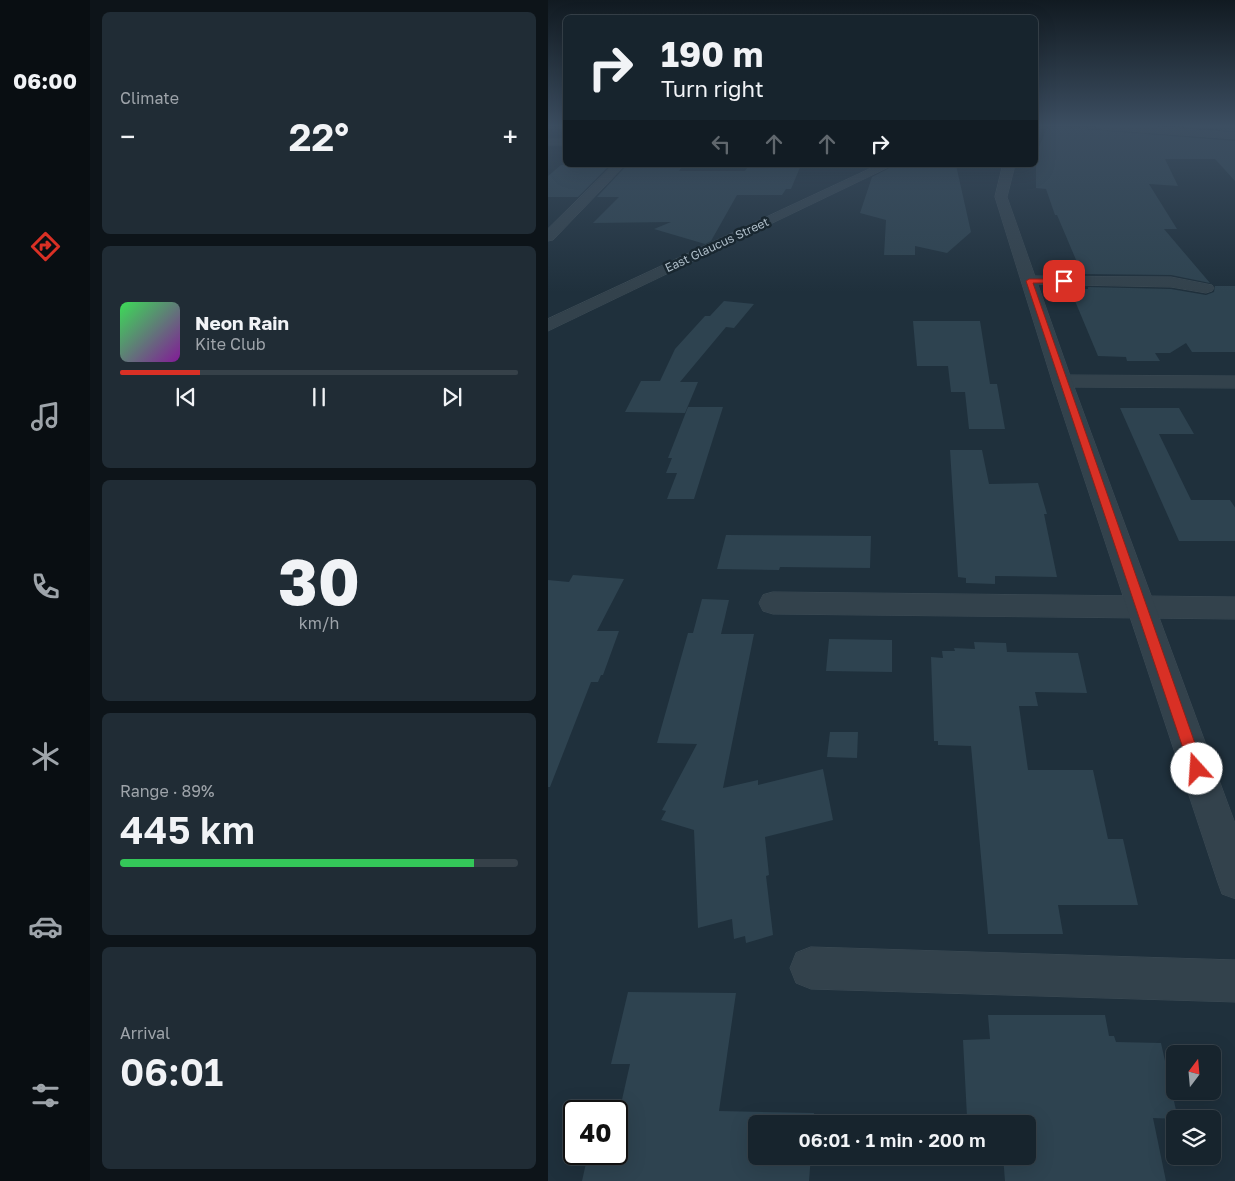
<!DOCTYPE html>
<meta charset="utf-8">
<style>
:root{--surface:#17242d;--page:#202c35;--text:#f1f3f6;--muted:#9ea4aa;--line:#364149;--accent:#d93025}
body{margin:0;font-family:"Golos Text",sans-serif;background:var(--page);color:var(--text);height:100vh;display:flex;flex-direction:column;font-size:19px;white-space:nowrap}
*{box-sizing:border-box;margin:0}
p{font-size:16px;color:var(--muted)}
.icon{flex:none;width:28px;height:28px;fill:none;stroke:currentColor;stroke-width:2;stroke-linecap:round;stroke-linejoin:round}
.map{position:relative;flex:1;overflow:hidden}
.side{display:flex;flex-direction:column;gap:12px;padding:12px;background:#0d1419;width:458px}
.side>*{flex:none}
.top-card{position:absolute;left:15px;top:15px;width:475px;height:152px;border-radius:8px;box-shadow:0 5px 20px #0002,0 0 0 1px var(--line);background:#17242d;color:var(--text);overflow:hidden}
.needle{width:32px;rotate:16deg}
.fabs{position:absolute;left:618px;top:1045px;display:grid;gap:10px}
.fabs a{display:grid;place-items:center;width:55px;height:55px;border-radius:8px;background:var(--surface);box-shadow:0 5px 20px #0002,0 0 0 1px var(--line);font-size:25px}
.speed{position:absolute;left:15px;top:1100px;display:flex;gap:10px;font-size:25px;font-weight:700;text-align:center}
.speed>*{display:grid;place-content:center;width:65px;height:65px;border-radius:50%;background:var(--surface);box-shadow:0 5px 20px #0002,0 0 0 1px var(--line);line-height:1}
.speed .limit{border:2px solid #111;border-radius:8px;background:#fff;color:#111}
.pin{position:absolute;display:grid;place-items:center;width:42px;height:42px;color:#fff;margin:-21px;border-radius:10px;box-shadow:0 2px 8px #0006}
.me{position:absolute;width:55px;margin:-28px;rotate:341deg;stroke-linejoin:round;filter:drop-shadow(0 0 4px #0008)}
.turn{display:flex;align-items:center;gap:18px;height:105px;padding:0 15px;font-size:22px}
.turn .icon{width:65px;height:65px;stroke-width:2.5}
.turn b{display:block;font-size:35px;line-height:42px}
.lanes{display:flex;align-items:center;height:48px;padding:0 15px;background:#0003;justify-content:center;gap:25px;direction:ltr}
.lanes .off{opacity:.35}
.big{font-size:38px;font-weight:600;line-height:1.1}
.side .tile{flex:1;display:flex;flex-direction:column;justify-content:center;gap:8px;min-width:0;padding:0 18px;border-radius:8px;background:var(--page)}
.side .dial{align-items:center;gap:0}
.dial b{font-size:65px;line-height:1}
.song{display:flex;align-items:center;gap:15px}
.cover{width:60px;height:60px;border-radius:8px;background:linear-gradient(135deg,hsl(130 70% 55%),hsl(290 70% 35%))}
.played{height:5px;border-radius:2px;background:linear-gradient(90deg,var(--accent) 20%,var(--line) 20%)}
.keys{display:flex;justify-content:space-around;direction:ltr}
.heat{display:flex;justify-content:space-between;align-items:center;font-size:28px;direction:ltr}
.charge{height:8px;border-radius:4px;background:linear-gradient(90deg,#34c759 89%,var(--line) 0)}
.trip{position:absolute;left:200px;top:1115px;width:288px;height:50px;border-radius:8px;background:var(--surface);box-shadow:0 5px 20px #0002,0 0 0 1px var(--line);font-weight:600;line-height:50px;text-align:center}
main{display:flex;flex:1;min-height:0}
.menu{display:flex;flex-direction:column;width:90px;justify-content:space-around;align-items:center;background:#090e12;color:var(--muted)}
.menu .icon{width:35px;height:35px}
.menu .current{color:var(--accent)}
.menu b{font-size:22px;color:var(--text)}
.map>svg:first-child{display:block}
</style>
<main>
<nav class="menu">
<b>06:00</b>
<svg class="icon current" aria-label="directions" viewBox="0 0 24 24"><path d="M12 3l9 9-9 9-9-9zM9 14v-3h6M13 9l2 2-2 2"/></svg>
<svg class="icon" aria-label="music" viewBox="0 0 24 24"><path d="M9 18V5l10-2v13"/><circle cx="6" cy="18" r="3"/><circle cx="16" cy="16" r="3"/></svg>
<svg class="icon" aria-label="phone" viewBox="0 0 24 24"><path d="M5 4h4l2 5-3 2q2 4 5 5l2-3 5 2v4C11 20 4 13 5 4z"/></svg>
<svg class="icon" aria-label="climate" viewBox="0 0 24 24"><path d="M12 3v18M4 7l16 10M4 17L20 7"/></svg>
<svg class="icon" aria-label="car" viewBox="0 0 24 24"><path d="M5 17H2v-5l4-1 3-4h7l3 4 3 1v5h-3M9 17h6M6 11h13"/><circle cx="7" cy="17" r="2"/><circle cx="17" cy="17" r="2"/></svg>
<svg class="icon" aria-label="filters" viewBox="0 0 24 24"><path d="M4 7h16M4 17h16"/><circle cx="9" cy="7" r="2"/><circle cx="15" cy="17" r="2"/></svg>
</nav>
<section class="side">
<div class="tile"><p>Climate</p>
<div class="heat"><a>−</a><b class="big">22°</b><a>+</a></div>
</div>
<div class="tile">
<div class="song"><i class="cover"></i><div><b>Neon Rain</b><p>Kite Club</p></div></div>
<div class="played"></div>
<div class="keys"><svg class="icon" aria-label="previous" viewBox="0 0 24 24"><path d="M18 5L8 12l10 7zM5 5v14"/></svg><svg class="icon" aria-label="pause" viewBox="0 0 24 24"><path d="M8 5v14M16 5v14"/></svg><svg class="icon" aria-label="next" viewBox="0 0 24 24"><path d="M6 5l10 7-10 7zM19 5v14"/></svg></div>
</div>
<div class="tile dial"><b>30</b><p>km/h</p></div>
<div class="tile"><p>Range · 89%</p><b class="big">445 km</b><div class="charge"></div></div>
<div class="tile"><p>Arrival</p><b class="big">06:01</b></div>
</section>
<div class="map">
<svg width="688" height="1181" viewBox="0 0 688 1181">
<rect width="100%" height="100%" fill="#1f303c"/>
<g fill="#2e4350">
<path d="M 626,126 L 688,126 L 688,131 Z"/>
<path d="M 508,127 L 688,141 L 688,182 L 667,159 L 617,159 L 630,186 L 601,184 L 629,229 L 616,229 L 662,283 L 623,275 L 534,274 L 509,215 L 507,215 L 498,189 L 488,188 L 488,154 L 499,128 Z"/>
<path d="M 13,165 L 62,165 L 30,197 L 0,197 L 0,176 Z"/>
<path d="M 79,165 L 135,165 L 131,171 L 197,171 L 201,165 L 253,165 L 243,189 L 238,189 L 234,195 L 189,195 L 163,241 L 157,244 L 106,229 L 123,222 L 45,223 L 71,197 L 49,197 Z"/>
<path d="M 347,165 L 408,165 L 423,232 L 399,253 L 367,246 L 367,255 L 336,255 L 338,220 L 312,213 L 324,177 Z"/>
<path d="M 667,286 L 688,286 L 688,352 L 644,352 L 638,343 L 622,353 L 607,353 L 612,361 L 579,361 L 578,357 L 550,356 L 522,289 L 540,289 L 540,287 L 623,289 L 658,295 L 666,292 Z"/>
<path d="M 176,301 L 206,304 L 186,328 L 178,327 L 132,382 L 150,382 L 137,413 L 77,412 L 93,381 L 112,381 L 127,349 L 157,316 L 162,316 Z"/>
<path d="M 365,321 L 432,321 L 442,384 L 449,384 L 457,429 L 421,429 L 417,392 L 403,392 L 400,366 L 369,366 Z"/>
<path d="M 140,407 L 175,407 L 146,499 L 119,499 L 129,473 L 118,473 L 124,458 L 120,458 Z"/>
<path d="M 572,408 L 631,408 L 646,434 L 611,434 L 643,500 L 682,500 L 688,509 L 688,541 L 631,541 Z"/>
<path d="M 402,450 L 434,450 L 441,484 L 490,483 L 499,514 L 496,514 L 509,577 L 447,576 L 447,584 L 418,583 L 418,578 L 410,577 Z"/>
<path d="M 178,535 L 323,536 L 322,568 L 232,567 L 231,570 L 169,569 Z"/>
<path d="M 25,575 L 76,579 L 49,631 L 71,631 L 55,675 L 53,675 L 50,682 L 43,682 L 2,787 L 0,787 L 0,580 L 21,582 Z"/>
<path d="M 154,599 L 181,600 L 173,634 L 206,634 L 175,788 L 210,780 L 210,785 L 275,769 L 285,820 L 217,837 L 221,875 L 218,876 L 225,935 L 198,943 L 197,936 L 186,939 L 184,919 L 150,928 L 146,830 L 113,820 L 118,811 L 114,810 L 149,744 L 109,743 L 140,633 L 145,633 Z"/>
<path d="M 281,639 L 344,640 L 344,672 L 278,671 Z"/>
<path d="M 426,642 L 458,643 L 459,652 L 530,653 L 539,693 L 487,692 L 490,706 L 471,706 L 480,770 L 545,770 L 560,839 L 575,839 L 590,905 L 510,905 L 515,934 L 440,934 L 423,746 L 390,745 L 390,741 L 386,741 L 383,657 L 395,658 L 394,651 L 407,651 L 406,648 L 427,649 Z"/>
<path d="M 282,732 L 310,732 L 309,758 L 279,757 Z"/>
<path d="M 80,992 L 188,993 L 171,1111 L 266,1113 L 265,1124 L 209,1124 L 209,1156 L 263,1156 L 261,1181 L 34,1181 L 40,1154 L 69,1154 L 69,1122 L 82,1064 L 63,1064 Z"/>
<path d="M 440,1015 L 557,1015 L 561,1036 L 566,1036 L 568,1042 L 613,1043 L 630,1119 L 605,1118 L 618,1181 L 457,1181 L 455,1156 L 479,1156 L 479,1124 L 453,1124 L 452,1118 L 419,1117 L 415,1040 L 442,1039 Z"/>
</g>
<g fill="none" stroke-linecap="round" stroke-linejoin="round">
<defs>
<g id="minor">
<path d="M 548,126 L 597,126 L 688,133 L 688,139 L 553,129 Z"/>
<rect x="0" y="139" width="18" height="6"/>
<path d="M 65,165 L 77,165 L 5,240 L 0,241 L 0,229 Z"/>
<path d="M 330,165 L 345,165 L 0,331 L 0,319 Z"/>
<path d="M 481,276 L 623,277 L 664,285 L 666,288 L 664,291 L 658,293 L 623,287 L 476,284 L 473,281 L 476,278 Z"/>
<path d="M 514,375 L 688,376 L 688,388 L 514,387 L 507,385 L 504,381 L 507,377 Z"/>
<path d="M 225,592 L 688,597 L 688,619 L 225,614 L 215,611 L 211,603 L 215,595 Z"/>
<path d="M 263,947 L 688,960 L 688,1002 L 263,989 L 248,983 L 242,968 L 248,953 Z"/>
</g>
<path id="tertiary" d="M 455,165 L 467,165 L 459,197 L 525,384 L 688,826 L 688,899 L 674,894 L 669,880 L 505,384 L 447,197 Z"/>
</defs>
<use href="#minor" stroke="#3c4b55" stroke-width="1"/>
<use href="#tertiary" stroke="#3c4b55" stroke-width="1"/>
<use href="#minor" fill="#33424c" fill-rule="evenodd"/>
<use href="#tertiary" fill="#33424c" fill-rule="evenodd"/>
</g>
<linearGradient id="sky" x2="0" y2="1"><stop stop-color="#111a21"/><stop offset="0.43" stop-color="#3c4e61"/><stop offset="1" stop-color="#3c4e61" stop-opacity="0"/></linearGradient>
<rect width="688" height="292" fill="url(#sky)"/>
<path fill="#d93025" stroke="#8d1f18" d="M 516,279 L 519,280 L 519,283 L 485,283 L 656,769 L 654,774 L 649,776 L 644,774 L 642,769 L 478,281 L 481,279 Z"/>
<g text-anchor="middle" stroke-width="5" stroke-linejoin="round" paint-order="stroke">
<g font-size="12" fill="#aebdc8" stroke="#192730">
<text transform="translate(169 245) rotate(-25)" y="4">East Glaucus Street</text>
</g>
</g>
</svg>
<div class="fabs">
<a><svg class="needle" viewBox="-14 -14 28 28"><path d="M0-13l5 13h-10z" fill="#e53935"/><path d="M0 13l5-13h-10z" fill="#9ea4aa"/></svg></a>
<a><svg class="icon" aria-label="layers" viewBox="0 0 24 24"><path d="M12 4l9 5-9 5-9-5zM3 14l9 5 9-5"/></svg></a>
</div>
<div class="speed"><div class="limit">40</div></div>
<div class="pin" style="left:516px;top:281px;background:#d93025"><svg class="icon" aria-label="arrive" viewBox="0 0 24 24"><path d="M6 21V4h12l-3 4 3 4H6"/></svg></div>
<svg class="me" style="left:649px;top:769px" viewBox="-20 -20 40 40"><circle r="19" fill="#fff"/><path d="M0-13L10 11 0 6-10 11z" fill="#d93025"/></svg>
<div class="trip">06:01 · 1 min · 200 m</div>
<div class="top-card">
<div class="turn"><svg class="icon" aria-label="right" viewBox="0 0 24 24"><path d="M7 20v-9h11M14 6l5 5-5 5"/></svg><div><b>190 m</b>Turn right</div></div>
<div class="lanes"><svg class="icon off" aria-label="left" viewBox="0 0 24 24"><path d="M17 20v-9H6M10 6l-5 5 5 5"/></svg><svg class="icon off" aria-label="ahead" viewBox="0 0 24 24"><path d="M12 20V5M6 11l6-6 6 6"/></svg><svg class="icon off" aria-label="ahead" viewBox="0 0 24 24"><path d="M12 20V5M6 11l6-6 6 6"/></svg><svg class="icon" aria-label="right" viewBox="0 0 24 24"><path d="M7 20v-9h11M14 6l5 5-5 5"/></svg></div>
</div>
</div>
</main>
